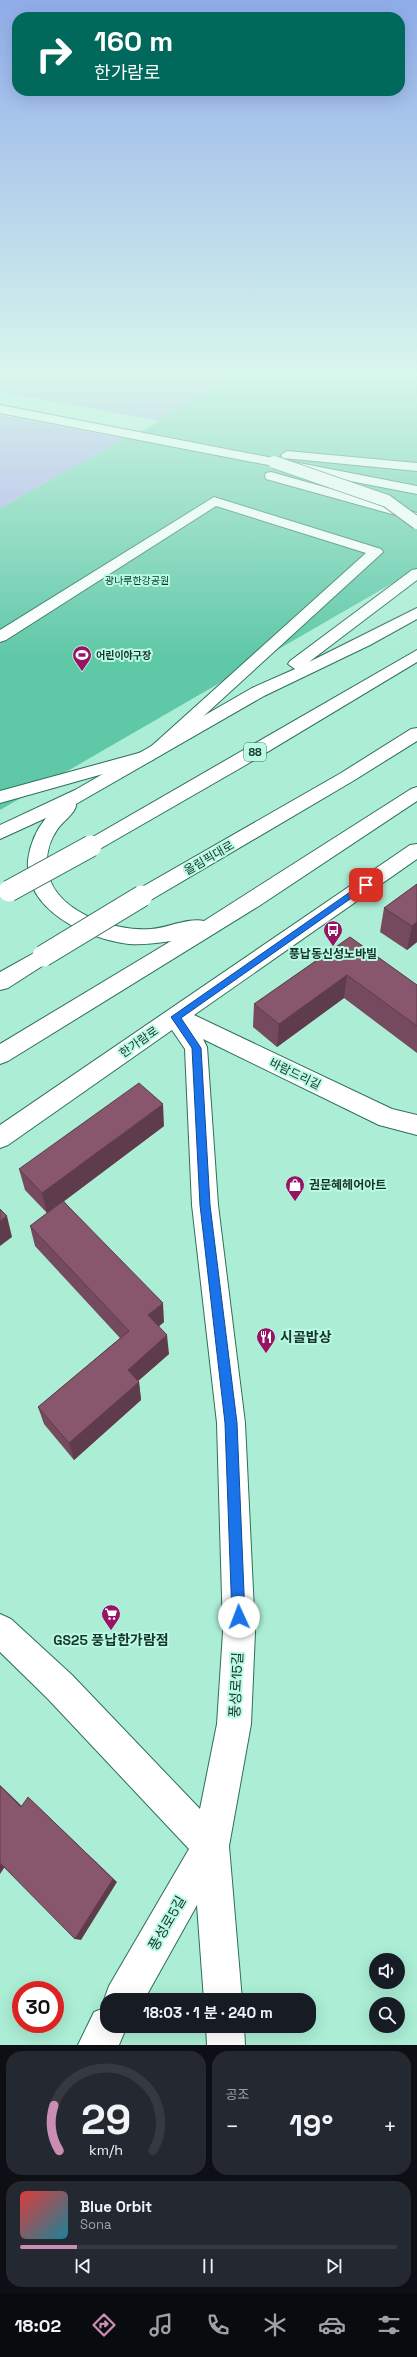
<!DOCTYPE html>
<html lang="ko">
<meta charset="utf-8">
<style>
:root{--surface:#171b24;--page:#242831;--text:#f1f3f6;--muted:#9ea1a6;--line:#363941;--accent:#ca8eb5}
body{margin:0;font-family:"Space Grotesk","Noto Sans KR",sans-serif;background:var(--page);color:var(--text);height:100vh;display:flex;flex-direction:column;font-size:15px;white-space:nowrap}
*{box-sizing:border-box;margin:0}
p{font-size:13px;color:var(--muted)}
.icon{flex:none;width:22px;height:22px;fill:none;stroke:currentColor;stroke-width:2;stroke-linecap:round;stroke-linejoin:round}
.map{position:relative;height:2045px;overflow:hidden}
.panel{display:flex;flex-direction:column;gap:6px;padding:6px;background:#0d0f14;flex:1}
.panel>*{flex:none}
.banner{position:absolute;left:12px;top:12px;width:393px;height:84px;border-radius:16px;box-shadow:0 4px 16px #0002;background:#00695c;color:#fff;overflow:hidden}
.tools{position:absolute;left:369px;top:1953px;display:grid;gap:8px}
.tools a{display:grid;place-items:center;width:36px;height:36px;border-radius:50%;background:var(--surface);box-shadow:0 4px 16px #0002;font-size:20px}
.speed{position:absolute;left:12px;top:1981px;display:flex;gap:8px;font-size:20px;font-weight:700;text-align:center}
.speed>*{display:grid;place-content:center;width:52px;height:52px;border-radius:50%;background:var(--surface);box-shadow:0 4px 16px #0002;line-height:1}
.speed .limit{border:6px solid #d22;background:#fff;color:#111}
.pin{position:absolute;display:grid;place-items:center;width:34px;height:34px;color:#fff;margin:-17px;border-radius:8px;box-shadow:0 2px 6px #0006}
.me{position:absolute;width:44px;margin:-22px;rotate:358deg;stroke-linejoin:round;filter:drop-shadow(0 0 3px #0008)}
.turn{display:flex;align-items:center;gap:14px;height:84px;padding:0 16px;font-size:18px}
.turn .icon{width:52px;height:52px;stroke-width:2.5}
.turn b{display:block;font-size:28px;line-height:34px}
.big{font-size:30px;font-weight:600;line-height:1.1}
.panel .tile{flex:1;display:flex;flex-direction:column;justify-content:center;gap:6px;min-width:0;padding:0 14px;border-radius:16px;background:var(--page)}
.panel .dial{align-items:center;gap:0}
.dial svg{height:104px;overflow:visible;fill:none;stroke:var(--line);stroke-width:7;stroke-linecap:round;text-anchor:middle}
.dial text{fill:var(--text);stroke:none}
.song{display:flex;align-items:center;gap:12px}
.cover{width:48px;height:48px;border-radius:6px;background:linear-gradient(135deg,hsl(0 70% 55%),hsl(190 70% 35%))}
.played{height:4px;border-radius:2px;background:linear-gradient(90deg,var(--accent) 15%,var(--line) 15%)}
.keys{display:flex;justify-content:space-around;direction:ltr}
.heat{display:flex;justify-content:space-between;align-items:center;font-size:22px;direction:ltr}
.panel .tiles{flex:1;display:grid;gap:6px;grid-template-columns:1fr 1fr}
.tile:last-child{grid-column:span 2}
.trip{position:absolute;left:100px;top:1993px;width:216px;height:40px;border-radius:16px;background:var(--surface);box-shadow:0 4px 16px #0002;font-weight:600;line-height:40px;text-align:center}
.tab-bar{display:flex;height:64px;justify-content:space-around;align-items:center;background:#090b0e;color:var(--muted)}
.tab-bar .icon{width:28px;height:28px}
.tab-bar .current{color:var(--accent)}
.tab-bar b{font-size:18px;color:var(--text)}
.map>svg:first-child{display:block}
</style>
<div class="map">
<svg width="417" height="2045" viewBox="0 0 417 2045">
<rect width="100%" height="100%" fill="#abedd5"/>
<path fill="#5fc8a7" d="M 243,372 L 417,372 L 417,569 L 0,810 L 0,508 Z"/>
<path fill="#aa9fed" d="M 0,372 L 243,372 L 0,508 Z"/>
<path fill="#abedd5" d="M 0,392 L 160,421 L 128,439 L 0,415 Z"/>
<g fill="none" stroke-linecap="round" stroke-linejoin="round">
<defs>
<g id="minor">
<path d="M 271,472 L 417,513 L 417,521 L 266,479 L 265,476 L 266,473 Z"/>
<path d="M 214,497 L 381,549 L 383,552 L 161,755 L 156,756 L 153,760 L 0,803 L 0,791 L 146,751 L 366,553 L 216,506 L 6,640 L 0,642 L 0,630 Z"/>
<path d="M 417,844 L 417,859 L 194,1015 L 392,1109 L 417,1115 L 417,1135 L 379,1125 L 203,1039 L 207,1047 L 218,1205 L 245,1423 L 255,1632 L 251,1724 L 229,1846 L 242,2000 L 204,2000 L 197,1905 L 144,2000 L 107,2000 L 107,2026 L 127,2026 L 119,2045 L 78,2045 L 94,2012 L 107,2007 L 104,2000 L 109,1986 L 189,1849 L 48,1699 L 0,1652 L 0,1614 L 11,1619 L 72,1675 L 200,1809 L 217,1724 L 223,1632 L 217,1423 L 192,1205 L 185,1049 L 172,1030 L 8,1145 L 0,1148 L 0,1125 L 410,845 Z"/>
<path d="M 206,2026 L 244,2026 L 245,2045 L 207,2045 Z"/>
</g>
<path id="major" d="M 0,405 L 417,486 L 417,494 L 0,413 Z"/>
<g id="highway">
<path d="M 287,451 L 417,463 L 417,471 L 283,458 L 281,455 Z"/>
<path d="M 417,569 L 417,580 L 309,662 L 417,608 L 417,619 L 370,645 L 264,696 L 76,804 C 77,812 62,822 57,830 C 50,840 46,854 47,867 C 51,911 114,932 151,929 C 166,928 191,917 204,921 L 411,789 L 417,787 L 417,801 L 259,906 L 8,1061 L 0,1064 L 0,1044 L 171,941 C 157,943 143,945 129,944 C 87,939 24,910 28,860 C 30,845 36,830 46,818 L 0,839 L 0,825 L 75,790 L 252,688 L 295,669 L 288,664 L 290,661 L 412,570 Z"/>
<path d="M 417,650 L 417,662 L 244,766 L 98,850 L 91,852 L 84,850 L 81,846 L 84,842 Z"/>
<path d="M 417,728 L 417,741 L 353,781 L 149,901 L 142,903 L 135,901 L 132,896 L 135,891 L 341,773 L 411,729 Z"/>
<path d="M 43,948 L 50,951 L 53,956 L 50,961 L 8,988 L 0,990 L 0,972 Z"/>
</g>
</defs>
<use href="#minor" stroke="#2e6e5a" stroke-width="2"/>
<use href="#major" stroke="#2e6e5a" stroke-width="2"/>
<use href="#highway" stroke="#2e6e5a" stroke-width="2"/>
<use href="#minor" fill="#fff" fill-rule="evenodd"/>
<use href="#major" fill="#fff" fill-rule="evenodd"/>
<use href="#highway" fill="#fff" fill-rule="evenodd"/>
<defs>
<path id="highway-bridge-far1" d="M 274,462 L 387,501 L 417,523"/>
<g id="highway-bridge">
<path d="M 9,891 L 91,846"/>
<path d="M 43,956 L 142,896"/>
</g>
</defs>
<use href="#highway-bridge-far1" stroke="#2e6e5a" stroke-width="14" stroke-linecap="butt"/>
<use href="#highway-bridge" stroke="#2e6e5a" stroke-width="23" stroke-linecap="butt"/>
<use href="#highway-bridge-far1" stroke="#fff" stroke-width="12"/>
<use href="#highway-bridge" stroke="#fff" stroke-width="21"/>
</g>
<g fill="#754a5e">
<path d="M 417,884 L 417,942 L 407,950 L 380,932 L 384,908 Z"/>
<path d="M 350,937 L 417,985 L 417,1053 L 344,998 L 277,1047 L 253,1027 L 254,1004 Z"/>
<path d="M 164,1126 L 64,1201 L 164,1322 L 159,1326 L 169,1354 L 138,1381 L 139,1382 L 141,1400 L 74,1460 L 44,1424 L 38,1407 L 120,1338 L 35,1246 L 30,1226 L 47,1213 L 25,1190 L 19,1169 Z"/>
</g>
<g fill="#5f3c4c">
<path d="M 417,922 L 417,942 L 407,950 L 412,926 Z"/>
<path d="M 347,975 L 344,998 L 277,1047 L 279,1024 Z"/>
<path d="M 163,1104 L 164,1126 L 47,1214 L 42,1193 Z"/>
<path d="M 7,1216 L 12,1237 L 0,1246 L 0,1221 Z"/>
<path d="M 163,1303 L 164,1322 L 150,1334 L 148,1315 Z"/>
<path d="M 167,1335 L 169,1354 L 130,1388 L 128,1370 Z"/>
<path d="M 139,1382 L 141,1400 L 74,1460 L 69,1443 Z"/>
<path d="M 0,1785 L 29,1813 L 21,1807 L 0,1786 Z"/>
<path d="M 28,1797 L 117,1882 L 81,1940 L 75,1939 Z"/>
<path d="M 0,1862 L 6,1865 L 0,1874 Z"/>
</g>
<g fill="#88566d" stroke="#5f3c4c">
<path d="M 417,884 L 417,922 L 412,926 L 384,908 Z"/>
<path d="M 350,937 L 417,985 L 417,1026 L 347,975 L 279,1024 L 254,1004 Z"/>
<path d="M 139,1083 L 163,1104 L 42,1193 L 19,1169 Z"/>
<path d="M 63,1201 L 163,1303 L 148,1315 L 167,1335 L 128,1370 L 139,1382 L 69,1443 L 38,1407 L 129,1331 L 30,1226 Z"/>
<path d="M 0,1209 L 7,1216 L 0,1221 Z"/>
<path d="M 0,1786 L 21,1807 L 28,1797 L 113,1879 L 75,1939 L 0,1863 Z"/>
</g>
<linearGradient id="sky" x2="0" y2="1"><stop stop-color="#8facea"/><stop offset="0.57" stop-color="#d9f7ec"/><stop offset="1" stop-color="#d9f7ec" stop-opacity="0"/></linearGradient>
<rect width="417" height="658" fill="url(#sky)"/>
<path fill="#1a73e8" stroke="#114b97" d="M 363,883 L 370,885 L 181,1018 L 201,1048 L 210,1205 L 237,1423 L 245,1617 L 243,1621 L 239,1623 L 234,1621 L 232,1617 L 225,1423 L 200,1205 L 192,1048 L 171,1017 Z"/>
<defs>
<symbol id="stadium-pin" viewBox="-11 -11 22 30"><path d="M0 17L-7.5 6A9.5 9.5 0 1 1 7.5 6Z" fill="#9a1265" stroke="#b8fae2"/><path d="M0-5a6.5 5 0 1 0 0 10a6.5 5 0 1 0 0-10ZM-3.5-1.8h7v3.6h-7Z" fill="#fff"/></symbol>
<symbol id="bus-pin" viewBox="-11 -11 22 30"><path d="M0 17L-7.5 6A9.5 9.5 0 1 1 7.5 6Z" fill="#9a1265" stroke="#b8fae2"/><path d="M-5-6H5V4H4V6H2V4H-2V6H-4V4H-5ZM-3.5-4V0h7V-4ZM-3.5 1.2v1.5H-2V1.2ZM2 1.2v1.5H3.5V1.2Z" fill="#fff"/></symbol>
<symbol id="shop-pin" viewBox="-11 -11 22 30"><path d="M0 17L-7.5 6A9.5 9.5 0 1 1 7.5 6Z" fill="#9a1265" stroke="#b8fae2"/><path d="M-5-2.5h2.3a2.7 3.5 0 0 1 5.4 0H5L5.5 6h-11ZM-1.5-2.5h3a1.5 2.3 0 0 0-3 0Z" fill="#fff"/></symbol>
<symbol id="restaurant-pin" viewBox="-11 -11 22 30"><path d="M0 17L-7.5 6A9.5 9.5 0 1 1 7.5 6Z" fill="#9a1265" stroke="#b8fae2"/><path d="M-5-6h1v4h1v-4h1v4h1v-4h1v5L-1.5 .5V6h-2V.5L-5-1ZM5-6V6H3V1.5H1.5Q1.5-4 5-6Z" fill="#fff"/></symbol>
<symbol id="supermarket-pin" viewBox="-11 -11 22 30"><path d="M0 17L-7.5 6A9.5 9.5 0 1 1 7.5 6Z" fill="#9a1265" stroke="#b8fae2"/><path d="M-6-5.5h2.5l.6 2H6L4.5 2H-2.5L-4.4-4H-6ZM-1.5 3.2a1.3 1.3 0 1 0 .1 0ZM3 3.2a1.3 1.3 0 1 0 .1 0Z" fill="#fff"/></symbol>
</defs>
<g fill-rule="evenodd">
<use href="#stadium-pin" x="71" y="644" width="22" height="30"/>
<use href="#bus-pin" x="322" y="919" width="22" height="30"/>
<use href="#shop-pin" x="284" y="1174" width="22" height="30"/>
<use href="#restaurant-pin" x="255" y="1326" width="22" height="30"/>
<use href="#supermarket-pin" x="100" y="1603" width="22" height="30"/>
</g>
<g text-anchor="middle" stroke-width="4" stroke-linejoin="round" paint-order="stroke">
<g font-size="10" fill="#043629" stroke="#b8fae2">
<text x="137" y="584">광나루한강공원</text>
</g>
<g font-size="10" font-weight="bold" fill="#19342b" stroke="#b8fae2" text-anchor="start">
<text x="96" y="659">어린이야구장</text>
</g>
<rect fill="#b8fae2" stroke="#496f62" stroke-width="1" x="244" y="743" width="22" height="18" rx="3"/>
<g font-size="11" font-weight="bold" fill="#19342b">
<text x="255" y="756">88</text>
</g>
<g font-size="12" fill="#19342b" stroke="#b8fae2">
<text transform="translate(209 858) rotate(-30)" y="4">올림픽대로</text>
<text transform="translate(139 1042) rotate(-35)" y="4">한가람로</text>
<text transform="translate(295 1074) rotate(26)" y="4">바람드리길</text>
</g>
<g font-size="12" font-weight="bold" fill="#19342b" stroke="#b8fae2">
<text x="333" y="958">풍납동신성노바빌</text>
<text x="309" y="1189" text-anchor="start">권문혜헤어아트</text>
</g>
<g font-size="14" font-weight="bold" fill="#19342b" stroke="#b8fae2" text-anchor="start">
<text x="280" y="1342">시골밥상</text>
<text x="111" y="1645" text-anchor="middle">GS25 풍납한가람점</text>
</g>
<g font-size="14" fill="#19342b" stroke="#b8fae2">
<text transform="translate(236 1685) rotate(-87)" y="5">풍성로15길</text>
<text transform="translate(167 1923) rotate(-60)" y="5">풍성로5길</text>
</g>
</g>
</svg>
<div class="tools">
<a><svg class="icon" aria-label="sound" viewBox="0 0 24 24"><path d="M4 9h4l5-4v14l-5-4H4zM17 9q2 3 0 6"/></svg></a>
<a><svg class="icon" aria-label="search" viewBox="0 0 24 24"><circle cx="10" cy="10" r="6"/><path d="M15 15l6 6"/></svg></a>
</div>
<div class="speed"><div class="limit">30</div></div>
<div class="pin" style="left:366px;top:885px;background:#d93025"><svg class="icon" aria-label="arrive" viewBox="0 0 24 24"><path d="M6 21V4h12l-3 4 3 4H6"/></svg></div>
<svg class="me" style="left:239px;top:1617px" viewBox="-20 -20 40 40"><circle r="19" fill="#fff"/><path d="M0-13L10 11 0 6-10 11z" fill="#1a73e8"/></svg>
<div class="trip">18:03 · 1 분 · 240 m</div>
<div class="banner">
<div class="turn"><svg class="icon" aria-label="right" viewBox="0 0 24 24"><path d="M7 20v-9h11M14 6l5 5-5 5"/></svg><div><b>160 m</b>한가람로</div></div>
</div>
</div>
<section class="panel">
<div class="tiles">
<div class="tile dial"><svg viewBox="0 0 100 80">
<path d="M14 69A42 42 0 1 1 86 69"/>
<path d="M14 69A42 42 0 0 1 10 34" stroke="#ca8eb5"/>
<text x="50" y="56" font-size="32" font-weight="700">29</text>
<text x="50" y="72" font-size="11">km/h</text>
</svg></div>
<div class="tile"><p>공조</p>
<div class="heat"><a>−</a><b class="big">19°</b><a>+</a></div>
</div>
<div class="tile">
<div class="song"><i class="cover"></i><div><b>Blue Orbit</b><p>Sona</p></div></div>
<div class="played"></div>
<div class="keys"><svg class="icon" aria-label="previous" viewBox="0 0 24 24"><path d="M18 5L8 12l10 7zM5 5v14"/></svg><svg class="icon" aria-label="pause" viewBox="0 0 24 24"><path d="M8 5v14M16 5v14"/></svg><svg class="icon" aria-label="next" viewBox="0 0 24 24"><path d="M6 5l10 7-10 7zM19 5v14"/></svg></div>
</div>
</div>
</section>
<nav class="tab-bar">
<b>18:02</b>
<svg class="icon current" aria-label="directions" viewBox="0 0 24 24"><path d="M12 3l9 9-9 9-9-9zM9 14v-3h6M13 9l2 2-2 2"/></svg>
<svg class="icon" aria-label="music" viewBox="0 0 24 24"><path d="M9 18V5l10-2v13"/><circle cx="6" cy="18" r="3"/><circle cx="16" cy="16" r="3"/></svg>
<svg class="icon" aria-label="phone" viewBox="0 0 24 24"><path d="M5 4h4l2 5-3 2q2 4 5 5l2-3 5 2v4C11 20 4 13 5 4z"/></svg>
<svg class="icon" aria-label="climate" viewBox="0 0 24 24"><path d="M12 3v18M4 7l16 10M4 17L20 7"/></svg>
<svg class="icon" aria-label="car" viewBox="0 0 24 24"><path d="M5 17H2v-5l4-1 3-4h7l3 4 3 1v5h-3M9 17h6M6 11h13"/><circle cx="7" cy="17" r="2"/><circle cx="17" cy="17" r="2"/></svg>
<svg class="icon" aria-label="filters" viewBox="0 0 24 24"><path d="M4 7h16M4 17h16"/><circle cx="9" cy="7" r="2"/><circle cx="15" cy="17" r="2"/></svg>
</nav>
